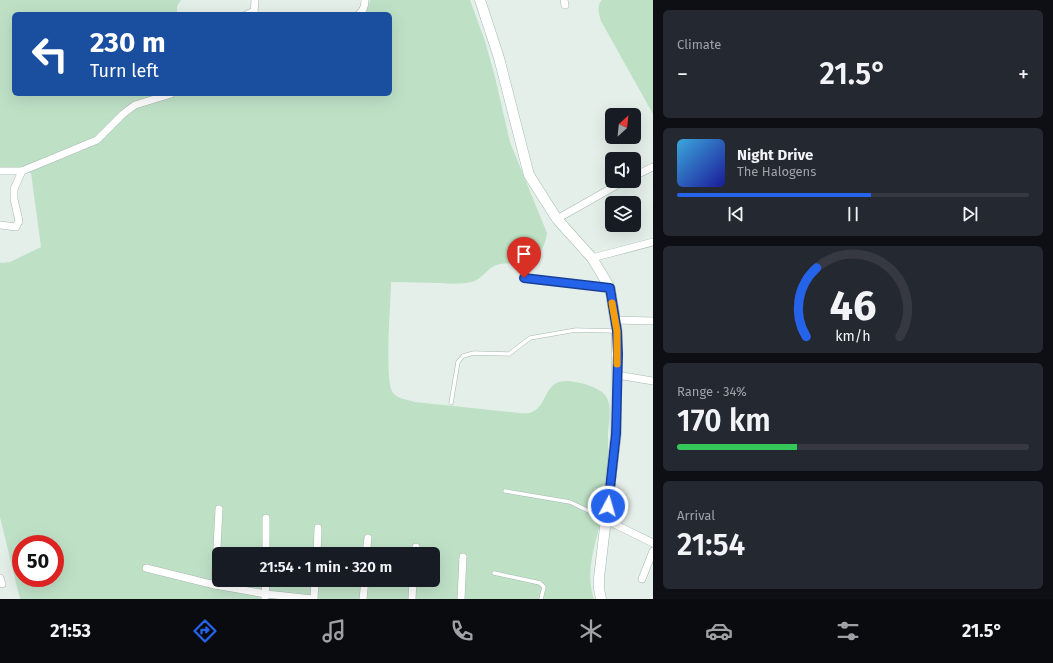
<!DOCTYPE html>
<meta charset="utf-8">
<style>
:root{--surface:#171b24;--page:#242831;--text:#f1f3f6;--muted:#9ea1a6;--line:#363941;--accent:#2563eb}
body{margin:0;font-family:"Fira Sans",sans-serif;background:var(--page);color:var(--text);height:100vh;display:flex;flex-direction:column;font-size:15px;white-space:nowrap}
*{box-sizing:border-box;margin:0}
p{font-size:13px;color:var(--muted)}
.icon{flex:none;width:22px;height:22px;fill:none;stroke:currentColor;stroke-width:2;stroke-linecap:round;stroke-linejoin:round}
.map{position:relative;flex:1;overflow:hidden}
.panel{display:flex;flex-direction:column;gap:10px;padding:10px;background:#0d0f14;width:400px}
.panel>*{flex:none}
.banner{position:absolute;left:12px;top:12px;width:380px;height:84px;border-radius:6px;box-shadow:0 4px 16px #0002;background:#1a4fa0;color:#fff;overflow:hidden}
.needle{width:26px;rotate:27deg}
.fabs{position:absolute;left:605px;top:108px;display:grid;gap:8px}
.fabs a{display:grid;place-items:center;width:36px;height:36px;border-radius:6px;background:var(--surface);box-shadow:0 4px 16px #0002;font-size:20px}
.speed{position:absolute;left:12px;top:535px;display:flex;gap:8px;font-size:20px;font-weight:700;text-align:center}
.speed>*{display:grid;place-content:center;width:52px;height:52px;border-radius:50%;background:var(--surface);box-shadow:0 4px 16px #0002;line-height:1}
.speed .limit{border:6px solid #d22;background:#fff;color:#111}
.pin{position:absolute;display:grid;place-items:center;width:34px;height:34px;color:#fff;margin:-41px -17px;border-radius:50% 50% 50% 0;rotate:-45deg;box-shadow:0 0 4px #0007}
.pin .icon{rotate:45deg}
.me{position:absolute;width:44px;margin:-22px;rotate:6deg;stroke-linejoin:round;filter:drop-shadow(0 0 3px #0008)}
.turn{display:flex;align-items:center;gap:14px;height:84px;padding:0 12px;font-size:18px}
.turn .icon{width:52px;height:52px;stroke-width:2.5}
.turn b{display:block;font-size:28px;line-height:34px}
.big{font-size:30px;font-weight:600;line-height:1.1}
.panel .widget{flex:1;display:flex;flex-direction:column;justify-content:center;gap:6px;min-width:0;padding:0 14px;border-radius:6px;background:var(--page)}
.panel .dial{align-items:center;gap:0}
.dial svg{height:104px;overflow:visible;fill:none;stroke:var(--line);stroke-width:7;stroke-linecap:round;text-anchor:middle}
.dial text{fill:var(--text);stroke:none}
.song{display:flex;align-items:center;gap:12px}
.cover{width:48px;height:48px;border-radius:6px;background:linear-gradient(135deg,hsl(200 70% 55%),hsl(240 70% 35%))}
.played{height:4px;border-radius:2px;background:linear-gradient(90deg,var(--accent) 55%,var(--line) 55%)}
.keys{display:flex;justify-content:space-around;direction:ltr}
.heat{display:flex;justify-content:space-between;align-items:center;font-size:22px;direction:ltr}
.charge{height:6px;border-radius:3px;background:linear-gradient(90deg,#34c759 34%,var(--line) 0)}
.trip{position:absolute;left:212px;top:547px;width:228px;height:40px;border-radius:6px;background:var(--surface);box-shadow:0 4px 16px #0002;font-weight:600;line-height:40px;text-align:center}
.dock{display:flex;height:64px;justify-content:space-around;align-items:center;background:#090b0e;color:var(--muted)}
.dock .icon{width:28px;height:28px}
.dock .active{color:var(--accent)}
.dock b{font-size:18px;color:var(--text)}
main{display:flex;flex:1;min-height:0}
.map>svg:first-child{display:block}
</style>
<main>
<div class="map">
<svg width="653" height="599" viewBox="0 0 653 599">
<rect width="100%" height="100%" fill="#e5efea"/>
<g fill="#bee1c6" fill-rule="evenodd">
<path d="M 0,0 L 181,0 L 177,6 L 177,14 L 14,14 L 14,94 L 390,94 L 390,14 L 361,14 L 369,4 L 370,0 L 470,0 L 485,41 L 495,77 L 510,142 L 547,233 C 545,250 536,261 518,263 C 512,264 506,263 500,264 C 488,266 483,279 472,282 C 462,284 451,284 441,283 C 424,283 408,282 391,282 C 391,300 384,383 393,393 C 398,399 408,400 415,402 L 520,413 C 524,413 529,414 532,412 C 548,405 544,381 566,381 C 577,381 602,387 607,398 C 612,408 609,422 608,434 C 608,453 609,473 607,492 C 603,527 582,564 594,599 L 20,599 L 0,517 L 0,262 L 1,263 L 10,262 L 41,247 L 31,173 L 0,170 ZM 21,544 L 55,544 L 55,578 L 21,578 ZM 219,554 L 433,554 L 433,580 L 219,580 Z"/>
<path d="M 602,0 L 653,0 L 653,114 L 601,21 C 599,13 596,6 602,0 Z"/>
</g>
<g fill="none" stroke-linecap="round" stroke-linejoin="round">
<defs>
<g id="service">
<path d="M 244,14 L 254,9"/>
<path d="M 525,278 L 609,288"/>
<path d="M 451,403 L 458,362 L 463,356 L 474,353 L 509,354 L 530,338 L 576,330 L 616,331"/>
<path d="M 505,491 L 570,502 L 595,514 L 605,520"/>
<path d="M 494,573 L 540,583 L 544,587 L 541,599"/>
</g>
<g id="minor">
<path d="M 564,0 L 565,5"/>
<path d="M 254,14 L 255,0"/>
<path d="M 359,14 C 363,11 365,5 365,0"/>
<path d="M 0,171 L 22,171"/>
<path d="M 634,176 L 653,167"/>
<path d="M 557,219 L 624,181"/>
<path d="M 0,225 L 16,227 L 19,221 L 14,199 L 14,189 L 22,171 L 97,140 L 123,114 L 135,105 L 171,94"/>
<path d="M 592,258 L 653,242"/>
<path d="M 616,320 L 653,321"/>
<path d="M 617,375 L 653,381"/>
<path d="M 606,520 L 653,543"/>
<path d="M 266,554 L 266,518"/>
<path d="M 317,554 L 318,528"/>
<path d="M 366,554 L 368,538"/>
<path d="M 415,554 L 416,547"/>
<path d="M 146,568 L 215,585 L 266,594 L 313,599"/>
<path d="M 0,578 L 2,584"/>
<path d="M 642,579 L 653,551"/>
<path d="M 215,585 L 219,509"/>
<path d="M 265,598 L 266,580"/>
<path d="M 314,599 L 315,580"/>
<path d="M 363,599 L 365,580"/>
<path d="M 412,599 L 413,580"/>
<path d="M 461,599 L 463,557"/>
</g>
<path id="secondary" d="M 480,0 L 499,58 L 529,175 L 557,219 L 592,258 L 610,288 L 617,331 L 616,434 L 599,578 L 599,589 L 601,599"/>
</defs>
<use href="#service" stroke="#a7b8b1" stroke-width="4.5"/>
<use href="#minor" stroke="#a7b8b1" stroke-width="8"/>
<use href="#secondary" stroke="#a3bbb2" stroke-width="11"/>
<use href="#service" stroke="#fff" stroke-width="3.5"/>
<use href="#minor" stroke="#fff" stroke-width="7"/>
<use href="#secondary" stroke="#fff" stroke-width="10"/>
</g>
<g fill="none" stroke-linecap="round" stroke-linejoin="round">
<defs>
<path id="route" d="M 524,278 L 610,288 L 617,331 L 618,354 L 616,434 L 608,506"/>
</defs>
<use href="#route" stroke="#184099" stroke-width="10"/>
<use href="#route" stroke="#2563eb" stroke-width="7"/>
<path stroke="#f59e0b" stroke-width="7" d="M 612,303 L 617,331 L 617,364"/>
</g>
</svg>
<div class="fabs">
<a><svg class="needle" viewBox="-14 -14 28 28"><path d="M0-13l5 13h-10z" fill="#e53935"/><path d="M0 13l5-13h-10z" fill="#9ea1a6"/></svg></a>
<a><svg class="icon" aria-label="sound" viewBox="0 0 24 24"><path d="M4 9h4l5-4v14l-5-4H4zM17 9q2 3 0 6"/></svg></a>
<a><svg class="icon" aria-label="layers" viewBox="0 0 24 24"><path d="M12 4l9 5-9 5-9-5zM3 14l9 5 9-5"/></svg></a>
</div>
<div class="speed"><div class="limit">50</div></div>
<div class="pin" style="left:524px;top:278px;background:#d93025"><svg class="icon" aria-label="arrive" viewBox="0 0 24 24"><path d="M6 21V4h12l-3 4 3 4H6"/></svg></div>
<svg class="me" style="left:608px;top:506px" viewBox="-20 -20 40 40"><circle r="17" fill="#2563eb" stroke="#fff" stroke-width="3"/><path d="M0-11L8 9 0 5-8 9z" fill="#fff"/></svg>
<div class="trip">21:54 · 1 min · 320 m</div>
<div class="banner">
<div class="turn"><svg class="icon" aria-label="left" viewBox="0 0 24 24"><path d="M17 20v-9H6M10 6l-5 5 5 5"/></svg><div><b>230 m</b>Turn left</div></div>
</div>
</div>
<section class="panel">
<div class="widget"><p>Climate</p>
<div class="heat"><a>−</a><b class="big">21.5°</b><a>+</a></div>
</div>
<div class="widget">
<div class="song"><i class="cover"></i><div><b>Night Drive</b><p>The Halogens</p></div></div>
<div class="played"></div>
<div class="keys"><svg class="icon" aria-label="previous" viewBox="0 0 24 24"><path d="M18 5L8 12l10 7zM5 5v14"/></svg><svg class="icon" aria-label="pause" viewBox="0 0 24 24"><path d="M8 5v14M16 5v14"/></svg><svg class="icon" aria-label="next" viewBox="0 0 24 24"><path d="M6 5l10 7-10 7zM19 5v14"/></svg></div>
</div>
<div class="widget dial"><svg viewBox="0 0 100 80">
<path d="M14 69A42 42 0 1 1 86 69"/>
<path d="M14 69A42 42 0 0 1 22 16" stroke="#2563eb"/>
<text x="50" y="56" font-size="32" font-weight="700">46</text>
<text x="50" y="72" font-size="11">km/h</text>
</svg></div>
<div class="widget"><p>Range · 34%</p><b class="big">170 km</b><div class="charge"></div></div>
<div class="widget"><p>Arrival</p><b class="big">21:54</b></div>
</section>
</main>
<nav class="dock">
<b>21:53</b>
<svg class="icon active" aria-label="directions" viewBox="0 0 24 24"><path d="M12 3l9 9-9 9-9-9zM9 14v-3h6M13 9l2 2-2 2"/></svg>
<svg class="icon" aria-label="music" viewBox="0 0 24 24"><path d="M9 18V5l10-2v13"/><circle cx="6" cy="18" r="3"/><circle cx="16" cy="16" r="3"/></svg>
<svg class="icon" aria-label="phone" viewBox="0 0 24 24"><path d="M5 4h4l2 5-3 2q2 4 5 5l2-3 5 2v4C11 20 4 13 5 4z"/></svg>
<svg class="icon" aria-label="climate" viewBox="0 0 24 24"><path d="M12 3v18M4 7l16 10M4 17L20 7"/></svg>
<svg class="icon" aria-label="car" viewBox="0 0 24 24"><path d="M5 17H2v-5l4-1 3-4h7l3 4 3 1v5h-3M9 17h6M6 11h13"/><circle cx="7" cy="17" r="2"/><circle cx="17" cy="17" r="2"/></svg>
<svg class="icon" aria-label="filters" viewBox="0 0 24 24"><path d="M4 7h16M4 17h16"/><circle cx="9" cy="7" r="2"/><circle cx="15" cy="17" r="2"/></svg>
<b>21.5°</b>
</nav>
